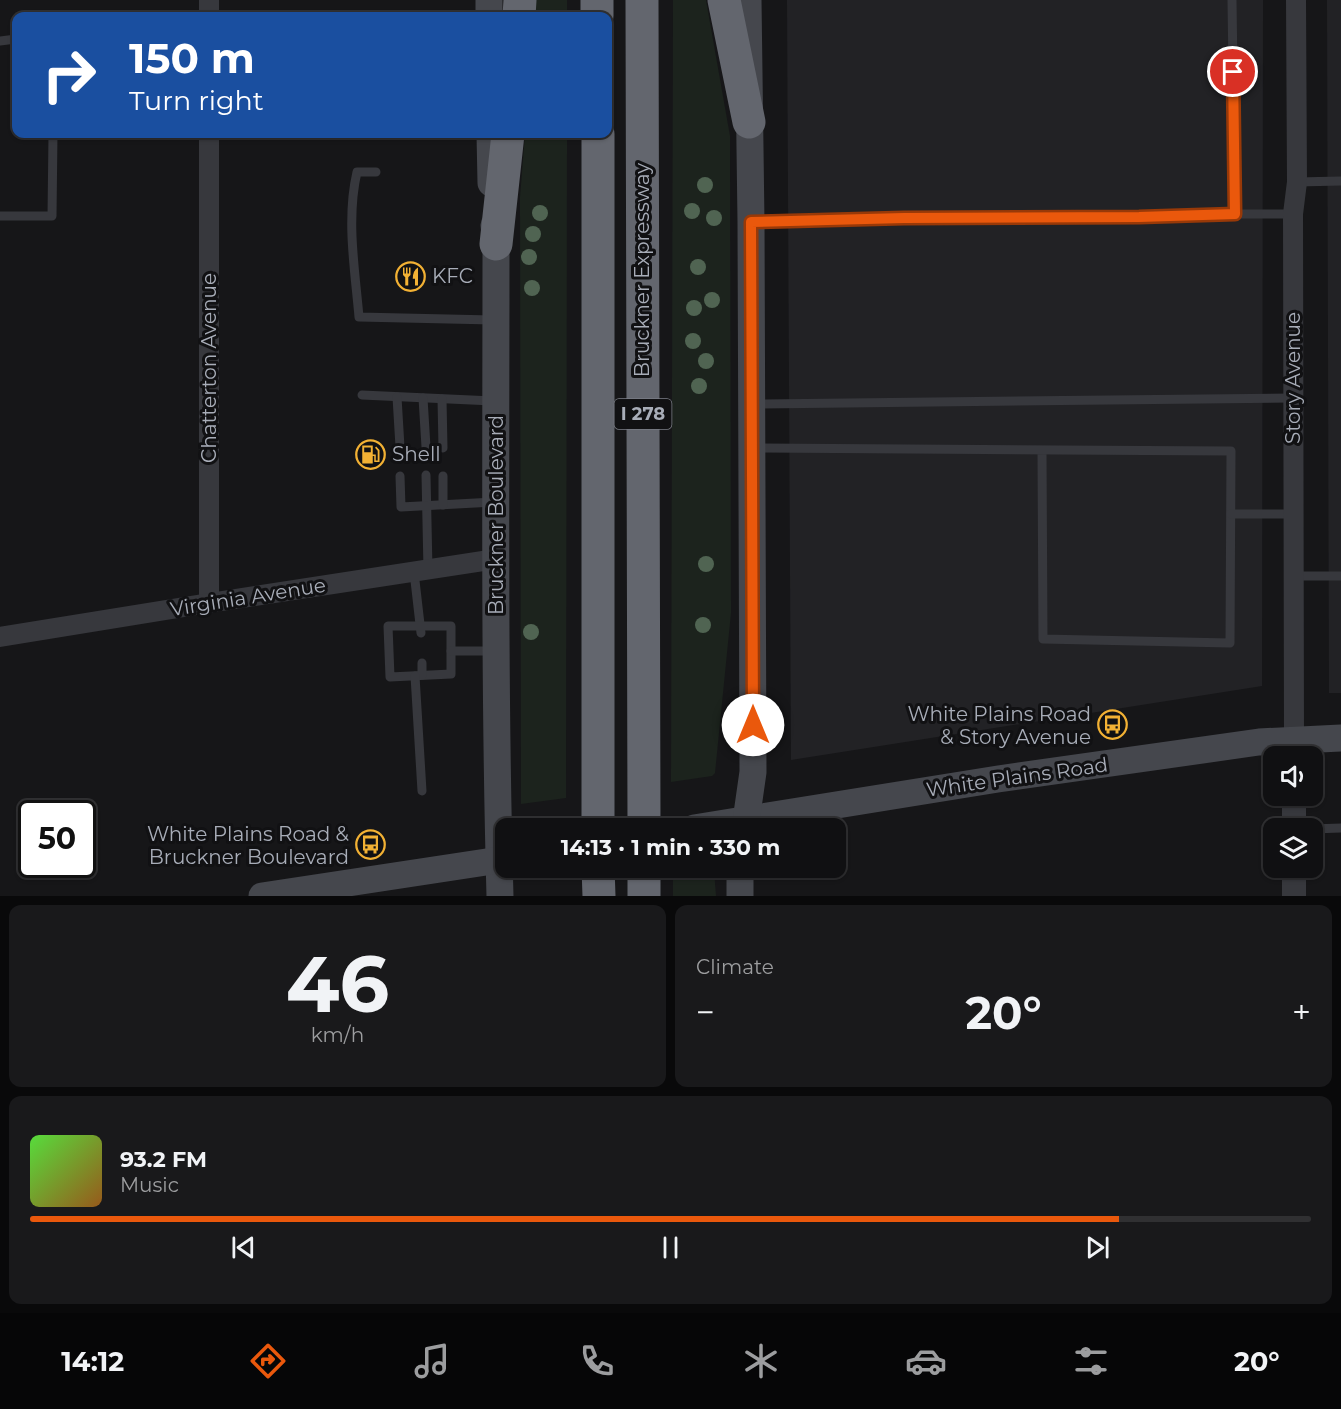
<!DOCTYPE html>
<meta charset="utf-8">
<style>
:root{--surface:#101012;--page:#19191b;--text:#f1f3f6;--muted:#9c9d9f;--line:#303032;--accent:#ea580c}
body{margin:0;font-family:Montserrat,sans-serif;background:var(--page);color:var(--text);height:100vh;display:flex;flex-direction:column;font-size:22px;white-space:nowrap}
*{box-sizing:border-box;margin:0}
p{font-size:20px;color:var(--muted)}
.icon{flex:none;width:33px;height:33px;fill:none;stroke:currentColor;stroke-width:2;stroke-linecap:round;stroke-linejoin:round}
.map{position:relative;height:896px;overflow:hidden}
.details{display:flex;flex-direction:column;gap:9px;padding:9px;background:#09090a;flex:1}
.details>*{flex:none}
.banner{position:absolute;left:12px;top:12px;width:600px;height:126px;border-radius:12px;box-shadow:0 2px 4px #0004,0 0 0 2px var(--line);background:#1a4fa0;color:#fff;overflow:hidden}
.controls{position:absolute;left:1263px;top:746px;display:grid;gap:12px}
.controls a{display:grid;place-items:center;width:60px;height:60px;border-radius:12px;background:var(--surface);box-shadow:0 2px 4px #0004,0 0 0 2px var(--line);font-size:30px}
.speed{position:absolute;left:18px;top:800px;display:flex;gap:12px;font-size:30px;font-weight:700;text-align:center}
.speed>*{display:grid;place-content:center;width:78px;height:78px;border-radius:50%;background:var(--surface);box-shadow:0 2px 4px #0004,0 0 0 2px var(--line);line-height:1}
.speed .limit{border:3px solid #111;border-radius:9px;background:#fff;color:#111}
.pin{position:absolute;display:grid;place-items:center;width:51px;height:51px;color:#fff;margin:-26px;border:3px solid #fff;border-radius:50%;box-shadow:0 2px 6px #0007}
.me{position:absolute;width:66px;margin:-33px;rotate:0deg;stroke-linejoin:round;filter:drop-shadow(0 0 4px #0008)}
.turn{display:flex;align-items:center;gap:21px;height:126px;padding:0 18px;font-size:27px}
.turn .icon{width:78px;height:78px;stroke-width:2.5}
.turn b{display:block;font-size:42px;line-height:51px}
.big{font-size:45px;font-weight:700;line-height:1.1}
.details .card{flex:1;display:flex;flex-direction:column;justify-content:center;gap:9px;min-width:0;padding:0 21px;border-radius:12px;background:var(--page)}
.details .dial{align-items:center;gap:0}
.dial b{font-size:78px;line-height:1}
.song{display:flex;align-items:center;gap:18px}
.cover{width:72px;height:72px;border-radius:9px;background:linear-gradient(135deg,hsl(110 70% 55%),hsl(30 70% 35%))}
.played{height:6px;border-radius:3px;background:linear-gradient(90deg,var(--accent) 85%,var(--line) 85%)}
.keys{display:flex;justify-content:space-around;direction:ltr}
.heat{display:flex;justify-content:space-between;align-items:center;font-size:33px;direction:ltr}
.details .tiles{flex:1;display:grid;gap:9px;grid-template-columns:1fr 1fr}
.card:last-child{grid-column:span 2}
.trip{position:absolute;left:495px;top:818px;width:351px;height:60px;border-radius:12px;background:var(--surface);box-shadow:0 2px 4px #0004,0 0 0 2px var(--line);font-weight:700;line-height:60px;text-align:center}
.menu{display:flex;height:96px;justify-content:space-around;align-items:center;background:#060607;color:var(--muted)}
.menu .icon{width:42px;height:42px}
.menu .on{color:var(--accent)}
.menu b{font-size:27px;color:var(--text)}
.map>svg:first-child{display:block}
</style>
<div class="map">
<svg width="1341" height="896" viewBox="0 0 1341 896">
<rect width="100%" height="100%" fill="#161618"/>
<g fill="#222225">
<path d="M 787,0 L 1263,0 L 1262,686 L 791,760 Z"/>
<path d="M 1327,0 L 1341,0 L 1341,693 L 1329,693 Z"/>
</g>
<g fill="#1c231d">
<path d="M 536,0 L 567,0 L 567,16 L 534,16 Z"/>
<path d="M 673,0 L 706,0 L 730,136 L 731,613 L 715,773 L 712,776 L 671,782 Z"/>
<path d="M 525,134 L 567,134 L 566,798 L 521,804 L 520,197 Z"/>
<path d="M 714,870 L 716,896 L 673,896 L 673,875 Z"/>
</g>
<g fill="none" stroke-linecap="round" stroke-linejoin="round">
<g stroke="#37383d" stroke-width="9">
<path d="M 1232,0 L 1235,214 L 1293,214"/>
<path d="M 0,41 L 16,39"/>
<path d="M 376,172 L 357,172 C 346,219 355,270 359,317 L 493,320"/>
<path d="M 1297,182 L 1341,181"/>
<path d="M 0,216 L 52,216 L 53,134"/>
<path d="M 753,222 L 904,218 L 1139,217 L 1235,214"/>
<path d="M 362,395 L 493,401"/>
<path d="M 397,397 L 400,447"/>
<path d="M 423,398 L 426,447"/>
<path d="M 442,399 L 443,448"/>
<path d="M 753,404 L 1293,398"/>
<path d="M 755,448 L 1231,451 L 1230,643 L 1043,639 L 1042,451"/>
<path d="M 426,475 L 428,570"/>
<path d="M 400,476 L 401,507 L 494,502"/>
<path d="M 443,505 L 443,476"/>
<path d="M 1231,514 L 1293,514"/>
<path d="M 414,572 L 421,633"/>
<path d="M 1294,576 L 1341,576"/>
<path d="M 388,626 L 451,626 L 451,674 L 390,677 Z"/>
<path d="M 451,651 L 494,651"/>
<path d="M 422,663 L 422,675"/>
<path d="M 415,676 L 422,791"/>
<path d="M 1312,829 L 1341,828"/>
</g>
<g stroke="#37383d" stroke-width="20">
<path d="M 209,0 L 209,16"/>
<path d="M 209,134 L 209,603"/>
<path d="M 0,637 L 209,603 L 496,559"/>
<path d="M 1294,739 L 1293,214 L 1297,182 L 1296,0"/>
</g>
<g stroke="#37383d" stroke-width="24">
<path d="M 1294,828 L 1294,795"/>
<path d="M 1294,867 L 1294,896"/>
</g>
<g stroke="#45474d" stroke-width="27">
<path d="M 489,0 L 489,16"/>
<path d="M 490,134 L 491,183"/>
<path d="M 494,225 L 496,244 C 496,461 494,679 500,896"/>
<path d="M 694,828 L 998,779 L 1259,742 L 1341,738"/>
<path d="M 745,828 L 753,772 L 751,222 L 748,0"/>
<path d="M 262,896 L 506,859"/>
<path d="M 740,896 L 740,867"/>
</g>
<g stroke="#63666e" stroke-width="33">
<path d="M 597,0 L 597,16"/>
<path d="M 642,0 L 644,828"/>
<path d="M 724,0 L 749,122"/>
<path d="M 519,16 L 520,0"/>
<path d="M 598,134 L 598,828"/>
<path d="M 496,244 L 508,134"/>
<path d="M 598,867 L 599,896"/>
<path d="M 644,867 L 644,896"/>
</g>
</g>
<g fill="#506452">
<circle cx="705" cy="185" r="8"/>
<circle cx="692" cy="211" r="8"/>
<circle cx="540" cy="213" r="8"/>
<circle cx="714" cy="218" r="8"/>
<circle cx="533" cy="234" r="8"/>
<circle cx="529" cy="257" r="8"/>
<circle cx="698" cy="267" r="8"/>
<circle cx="532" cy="288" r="8"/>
<circle cx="712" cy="300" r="8"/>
<circle cx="694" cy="308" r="8"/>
<circle cx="693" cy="341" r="8"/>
<circle cx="706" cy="361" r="8"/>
<circle cx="699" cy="386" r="8"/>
<circle cx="706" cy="564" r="8"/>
<circle cx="703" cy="625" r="8"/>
<circle cx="531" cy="632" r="8"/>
</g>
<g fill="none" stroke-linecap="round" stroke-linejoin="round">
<defs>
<path id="route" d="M 753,725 L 751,222 L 904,218 L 1139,217 L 1235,214 L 1233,72"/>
</defs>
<use href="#route" stroke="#983908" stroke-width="15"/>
<use href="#route" stroke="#ea580c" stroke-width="10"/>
</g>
<defs>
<symbol id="restaurant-ring" viewBox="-11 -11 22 22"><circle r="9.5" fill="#111113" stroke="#f2b134" stroke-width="1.5"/><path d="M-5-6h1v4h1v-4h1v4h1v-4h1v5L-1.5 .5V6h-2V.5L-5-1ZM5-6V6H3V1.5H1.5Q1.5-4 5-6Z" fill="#f2b134"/></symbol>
<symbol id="fuel-ring" viewBox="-11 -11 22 22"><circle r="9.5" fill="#111113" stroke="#f2b134" stroke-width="1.5"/><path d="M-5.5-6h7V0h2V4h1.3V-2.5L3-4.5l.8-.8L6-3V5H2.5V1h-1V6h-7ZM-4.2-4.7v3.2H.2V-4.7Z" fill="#f2b134"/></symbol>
<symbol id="bus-ring" viewBox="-11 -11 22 22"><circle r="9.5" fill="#111113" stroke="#f2b134" stroke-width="1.5"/><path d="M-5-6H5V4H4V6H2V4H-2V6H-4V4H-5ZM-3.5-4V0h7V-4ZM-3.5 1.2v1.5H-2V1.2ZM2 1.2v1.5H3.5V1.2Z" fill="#f2b134"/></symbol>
</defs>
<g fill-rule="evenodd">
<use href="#restaurant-ring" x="394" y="260" width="33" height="33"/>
<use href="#fuel-ring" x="354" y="438" width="33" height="33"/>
<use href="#bus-ring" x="1096" y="708" width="33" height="33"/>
<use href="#bus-ring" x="354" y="828" width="33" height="33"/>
</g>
<g text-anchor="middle" stroke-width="6" stroke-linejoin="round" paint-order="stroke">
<rect fill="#111113" stroke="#7b7e86" stroke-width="1.5" x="614.5" y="399" width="57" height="30" rx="4.5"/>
<g font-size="18" font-weight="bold" fill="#a8adb8">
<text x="643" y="420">I 278</text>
</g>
<g font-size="20" fill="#a8adb8" stroke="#111113">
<text transform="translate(642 270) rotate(-90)" y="7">Bruckner Expressway</text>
<text transform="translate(209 368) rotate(-90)" y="7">Chatterton Avenue</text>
<text transform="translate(1293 378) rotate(-90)" y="7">Story Avenue</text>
<text transform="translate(496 515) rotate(-90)" y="7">Bruckner Boulevard</text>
<text transform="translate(248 597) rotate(-9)" y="7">Virginia Avenue</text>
<text transform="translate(1017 777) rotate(-8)" y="7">White Plains Road</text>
</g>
<g font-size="20" fill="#a8adb8" stroke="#111113" text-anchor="start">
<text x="432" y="283">KFC</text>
<text x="392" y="461">Shell</text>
<text x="1091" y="721" text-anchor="end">White Plains Road<tspan x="1091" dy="23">&amp; Story Avenue</tspan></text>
<text x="349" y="841" text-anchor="end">White Plains Road &amp;<tspan x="349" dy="23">Bruckner Boulevard</tspan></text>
</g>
</g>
</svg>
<div class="controls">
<a><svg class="icon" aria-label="sound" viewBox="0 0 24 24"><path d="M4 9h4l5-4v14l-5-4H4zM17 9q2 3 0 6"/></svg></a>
<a><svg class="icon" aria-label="layers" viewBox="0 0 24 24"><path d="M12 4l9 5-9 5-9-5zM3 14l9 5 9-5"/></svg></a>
</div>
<div class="speed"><div class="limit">50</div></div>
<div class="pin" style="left:1233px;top:72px;background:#d93025"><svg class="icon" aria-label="arrive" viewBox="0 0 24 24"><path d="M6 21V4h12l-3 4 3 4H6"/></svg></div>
<svg class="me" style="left:753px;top:725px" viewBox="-20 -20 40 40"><circle r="19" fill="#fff"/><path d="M0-13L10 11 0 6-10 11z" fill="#ea580c"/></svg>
<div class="trip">14:13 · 1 min · 330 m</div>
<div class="banner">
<div class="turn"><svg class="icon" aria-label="right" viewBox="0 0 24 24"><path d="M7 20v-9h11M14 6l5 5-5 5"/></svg><div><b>150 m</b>Turn right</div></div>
</div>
</div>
<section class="details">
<div class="tiles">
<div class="card dial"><b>46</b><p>km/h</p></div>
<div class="card"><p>Climate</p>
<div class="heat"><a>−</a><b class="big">20°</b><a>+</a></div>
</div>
<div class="card">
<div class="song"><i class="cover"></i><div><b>93.2 FM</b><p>Music</p></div></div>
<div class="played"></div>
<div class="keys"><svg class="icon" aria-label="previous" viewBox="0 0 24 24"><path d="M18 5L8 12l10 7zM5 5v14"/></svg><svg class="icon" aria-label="pause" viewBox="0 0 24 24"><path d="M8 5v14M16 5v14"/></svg><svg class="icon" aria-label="next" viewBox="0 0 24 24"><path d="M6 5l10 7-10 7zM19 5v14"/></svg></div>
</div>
</div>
</section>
<nav class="menu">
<b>14:12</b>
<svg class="icon on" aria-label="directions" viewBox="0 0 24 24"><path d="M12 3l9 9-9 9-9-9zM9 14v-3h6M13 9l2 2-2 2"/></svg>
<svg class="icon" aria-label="music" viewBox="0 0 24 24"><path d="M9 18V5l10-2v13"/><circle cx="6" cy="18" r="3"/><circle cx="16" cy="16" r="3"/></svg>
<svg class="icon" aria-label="phone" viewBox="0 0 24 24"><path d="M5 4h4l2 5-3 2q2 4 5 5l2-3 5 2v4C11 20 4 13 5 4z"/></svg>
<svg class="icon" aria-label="climate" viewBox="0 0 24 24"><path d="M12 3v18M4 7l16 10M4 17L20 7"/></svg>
<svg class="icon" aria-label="car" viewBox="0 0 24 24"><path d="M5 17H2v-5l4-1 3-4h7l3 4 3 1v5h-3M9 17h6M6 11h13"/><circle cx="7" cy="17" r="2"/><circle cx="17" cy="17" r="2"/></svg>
<svg class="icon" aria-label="filters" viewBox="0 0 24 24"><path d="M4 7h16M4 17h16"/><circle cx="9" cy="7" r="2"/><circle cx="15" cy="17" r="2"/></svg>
<b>20°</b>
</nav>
